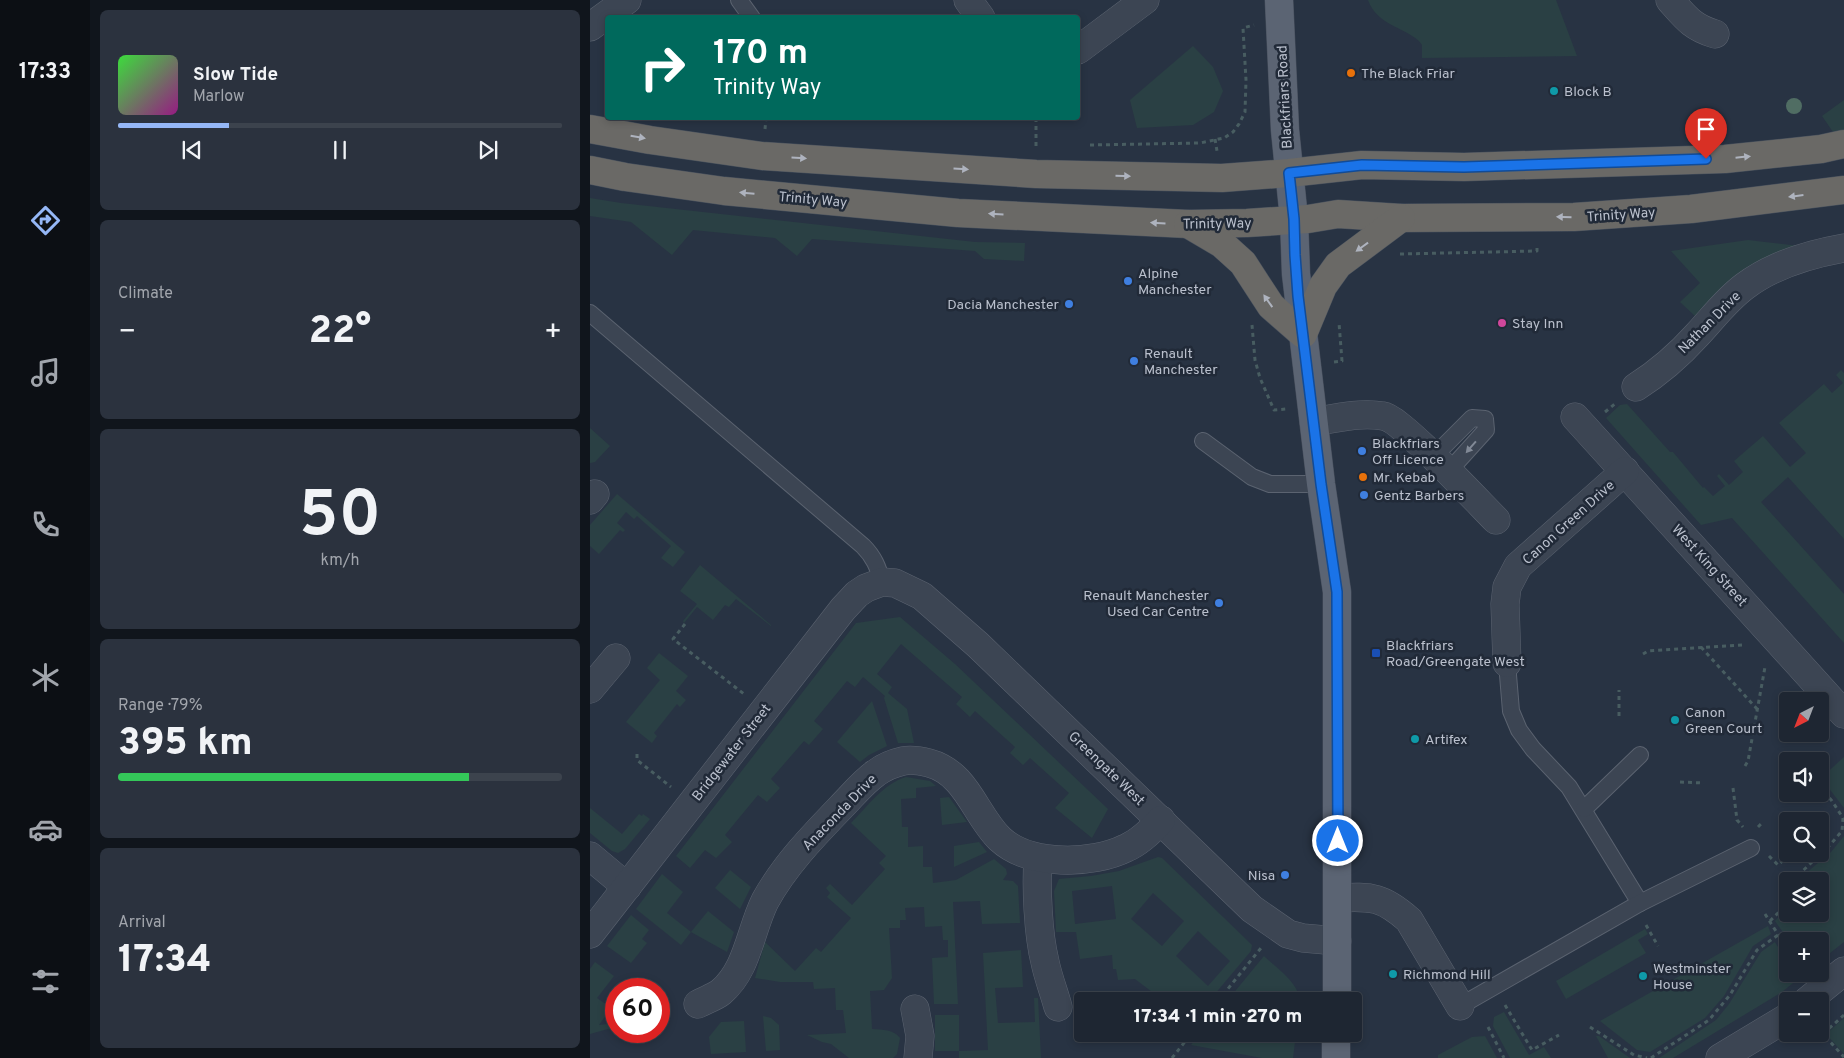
<!DOCTYPE html>
<meta charset="utf-8">
<style>
:root{--surface:#1e2632;--page:#2b323e;--text:#f1f3f6;--muted:#a1a5ac;--line:#3c434d;--accent:#95b7f6}
body{margin:0;font-family:Overpass,sans-serif;background:var(--page);color:var(--text);height:100vh;display:flex;flex-direction:column;font-size:19px;white-space:nowrap}
*{box-sizing:border-box;margin:0}
p{font-size:16px;color:var(--muted)}
.icon{flex:none;width:28px;height:28px;fill:none;stroke:currentColor;stroke-width:2;stroke-linecap:round;stroke-linejoin:round}
.map{position:relative;flex:1;overflow:hidden}
.panel{display:flex;flex-direction:column;gap:10px;padding:10px;background:#10151c;width:500px}
.panel>*{flex:none}
.top-card{position:absolute;left:15px;top:15px;width:475px;height:105px;border-radius:5px;box-shadow:0 2px 8px #0003,0 0 0 1px var(--line);background:#00695c;color:#fff;overflow:hidden}
.needle{width:32px;rotate:222deg}
.tools{position:absolute;left:1189px;top:692px;display:grid;gap:10px}
.tools a{display:grid;place-items:center;width:50px;height:50px;border-radius:5px;background:var(--surface);box-shadow:0 2px 8px #0003,0 0 0 1px var(--line);font-size:25px}
.speed{position:absolute;left:15px;top:978px;display:flex;gap:10px;font-size:25px;font-weight:700;text-align:center}
.speed>*{display:grid;place-content:center;width:65px;height:65px;border-radius:50%;background:var(--surface);box-shadow:0 2px 8px #0003,0 0 0 1px var(--line);line-height:1}
.speed .limit{border:8px solid #d22;background:#fff;color:#111}
.pin{position:absolute;display:grid;place-items:center;width:42px;height:42px;color:#fff;margin:-51px -21px;border-radius:50% 50% 50% 0;rotate:-45deg;box-shadow:0 0 5px #0007}
.pin .icon{rotate:45deg}
.me{position:absolute;width:55px;margin:-28px;rotate:0deg;stroke-linejoin:round;filter:drop-shadow(0 0 4px #0008)}
.turn{display:flex;align-items:center;gap:18px;height:105px;padding:0 25px;font-size:22px}
.turn .icon{width:65px;height:65px;stroke-width:2.5}
.turn b{display:block;font-size:35px;line-height:42px}
.big{font-size:38px;font-weight:800;line-height:1.1}
.panel .card{flex:1;display:flex;flex-direction:column;justify-content:center;gap:8px;min-width:0;padding:0 18px;border-radius:8px;background:var(--page)}
.panel .dial{align-items:center;gap:0}
.dial b{font-size:65px;line-height:1}
.song{display:flex;align-items:center;gap:15px}
.cover{width:60px;height:60px;border-radius:8px;background:linear-gradient(135deg,hsl(120 70% 55%),hsl(310 70% 35%))}
.played{height:5px;border-radius:2px;background:linear-gradient(90deg,var(--accent) 25%,var(--line) 25%)}
.keys{display:flex;justify-content:space-around;direction:ltr}
.heat{display:flex;justify-content:space-between;align-items:center;font-size:28px;direction:ltr}
.charge{height:8px;border-radius:4px;background:linear-gradient(90deg,#34c759 79%,var(--line) 0)}
.trip{position:absolute;left:484px;top:992px;width:288px;height:50px;border-radius:5px;background:var(--surface);box-shadow:0 2px 8px #0003,0 0 0 1px var(--line);font-weight:800;line-height:50px;text-align:center}
main{display:flex;flex:1;min-height:0}
.dock{display:flex;flex-direction:column;width:90px;justify-content:space-around;align-items:center;background:#0c0f14;color:var(--muted)}
.dock .icon{width:35px;height:35px}
.dock .selected{color:var(--accent)}
.dock b{font-size:22px;color:var(--text)}
.map>svg:first-child{display:block}
</style>
<main>
<nav class="dock">
<b>17:33</b>
<svg class="icon selected" aria-label="directions" viewBox="0 0 24 24"><path d="M12 3l9 9-9 9-9-9zM9 14v-3h6M13 9l2 2-2 2"/></svg>
<svg class="icon" aria-label="music" viewBox="0 0 24 24"><path d="M9 18V5l10-2v13"/><circle cx="6" cy="18" r="3"/><circle cx="16" cy="16" r="3"/></svg>
<svg class="icon" aria-label="phone" viewBox="0 0 24 24"><path d="M5 4h4l2 5-3 2q2 4 5 5l2-3 5 2v4C11 20 4 13 5 4z"/></svg>
<svg class="icon" aria-label="climate" viewBox="0 0 24 24"><path d="M12 3v18M4 7l16 10M4 17L20 7"/></svg>
<svg class="icon" aria-label="car" viewBox="0 0 24 24"><path d="M5 17H2v-5l4-1 3-4h7l3 4 3 1v5h-3M9 17h6M6 11h13"/><circle cx="7" cy="17" r="2"/><circle cx="17" cy="17" r="2"/></svg>
<svg class="icon" aria-label="filters" viewBox="0 0 24 24"><path d="M4 7h16M4 17h16"/><circle cx="9" cy="7" r="2"/><circle cx="15" cy="17" r="2"/></svg>
</nav>
<section class="panel">
<div class="card">
<div class="song"><i class="cover"></i><div><b>Slow Tide</b><p>Marlow</p></div></div>
<div class="played"></div>
<div class="keys"><svg class="icon" aria-label="previous" viewBox="0 0 24 24"><path d="M18 5L8 12l10 7zM5 5v14"/></svg><svg class="icon" aria-label="pause" viewBox="0 0 24 24"><path d="M8 5v14M16 5v14"/></svg><svg class="icon" aria-label="next" viewBox="0 0 24 24"><path d="M6 5l10 7-10 7zM19 5v14"/></svg></div>
</div>
<div class="card"><p>Climate</p>
<div class="heat"><a>−</a><b class="big">22°</b><a>+</a></div>
</div>
<div class="card dial"><b>50</b><p>km/h</p></div>
<div class="card"><p>Range · 79%</p><b class="big">395 km</b><div class="charge"></div></div>
<div class="card"><p>Arrival</p><b class="big">17:34</b></div>
</section>
<div class="map">
<svg width="1254" height="1058" viewBox="0 0 1254 1058">
<rect width="100%" height="100%" fill="#283343"/>
<g fill="#2a4044" fill-rule="evenodd">
<path d="M 778,0 L 966,0 L 987,56 L 832,58 L 832,45 L 829,41 C 812,26 787,25 778,0 Z"/>
<path d="M 603,46 L 623,67 L 633,91 L 624,112 L 603,125 L 547,128 L 540,100 Z"/>
<path d="M 1254,100 L 1254,130 L 1243,132 L 1232,116 Z"/>
<path d="M 0,198 L 31,203 L 385,242 L 435,243 L 434,261 L 394,259 L 385,251 L 222,239 L 207,256 L 185,238 L 103,230 L 82,255 L 41,222 L 0,216 Z"/>
<path d="M 1158,240 L 1210,246 L 1106,317 L 1090,302 L 1110,283 L 1081,251 Z"/>
<path d="M 1251,370 L 1254,373 L 1254,539 L 1198,477 L 1171,502 L 1254,594 L 1254,643 L 1142,518 L 1111,525 L 1016,418 L 1030,405 L 1037,404 L 1080,452 L 1083,452 L 1113,488 L 1114,487 L 1123,496 L 1135,486 L 1127,476 L 1129,474 L 1139,485 L 1153,472 L 1144,461 L 1173,436 L 1200,467 L 1216,453 L 1189,423 L 1234,384 L 1242,393 L 1253,383 L 1246,375 Z"/>
<path d="M 0,428 L 20,446 L 5,462 L 0,463 Z"/>
<path d="M 27,494 L 95,552 L 83,567 L 71,558 L 81,546 L 47,516 L 44,519 L 36,512 L 27,523 L 35,530 L 33,532 L 30,530 L 9,554 L 0,546 L 0,525 Z"/>
<path d="M 110,565 L 181,625 L 181,626 L 146,599 L 139,607 L 135,605 L 123,620 L 107,607 L 94,623 L 93,621 L 107,604 L 90,591 Z"/>
<path d="M 310,617 L 365,664 L 518,809 L 502,838 L 465,808 L 479,793 L 440,758 L 433,765 L 420,753 L 425,747 L 385,711 L 380,717 L 366,704 L 372,697 L 311,644 L 287,674 L 302,687 L 298,693 L 317,709 L 324,743 L 308,743 L 294,698 L 295,696 L 273,677 L 265,687 L 257,681 L 224,721 L 233,729 L 219,745 L 214,741 L 181,779 L 190,788 L 177,802 L 168,795 L 135,835 L 142,842 L 126,858 L 115,850 L 100,868 L 86,856 L 266,623 Z"/>
<path d="M 69,653 L 98,676 L 86,691 L 96,700 L 90,707 L 87,704 L 64,733 L 67,736 L 62,743 L 36,722 L 70,680 L 57,668 Z"/>
<path d="M 282,701 L 297,746 L 279,755 L 270,762 L 247,742 Z"/>
<path d="M 1254,757 L 1254,808 L 1231,778 Z"/>
<path d="M 316,777 L 340,781 L 346,786 L 326,788 L 326,798 L 311,799 L 312,827 L 318,827 L 318,847 L 333,846 L 333,867 L 342,867 L 343,883 L 366,880 L 404,859 L 416,869 L 417,874 L 413,880 L 423,881 L 428,886 L 430,923 L 392,924 L 390,901 L 363,902 L 368,1004 L 344,1004 L 342,958 L 358,957 L 358,940 L 353,940 L 352,926 L 335,927 L 334,907 L 315,908 L 316,920 L 310,920 L 310,928 L 299,928 L 302,978 L 294,990 L 280,991 L 282,1029 C 293,1030 303,1029 310,1038 L 307,1054 L 303,1058 L 259,1058 L 241,1044 L 232,1042 L 217,1035 L 256,1033 L 253,1010 L 246,1010 L 245,988 L 224,989 L 223,982 L 190,982 L 165,978 L 175,942 L 205,971 L 226,948 L 231,952 L 261,918 L 237,897 L 240,893 L 236,888 L 240,884 L 262,905 L 295,869 L 289,863 L 296,856 L 261,823 C 278,806 293,784 316,777 Z"/>
<path d="M 359,797 L 377,822 L 352,825 L 350,798 Z"/>
<path d="M 0,808 L 32,834 L 49,814 L 52,816 L 53,814 L 60,819 L 35,849 L 28,853 L 22,851 L 0,833 Z"/>
<path d="M 1254,836 L 1254,942 L 1230,961 L 1230,941 L 1199,941 L 1185,921 L 1197,908 L 1198,914 L 1230,914 L 1230,881 L 1221,881 L 1215,874 L 1241,852 Z"/>
<path d="M 389,842 L 397,852 L 364,867 L 364,846 Z"/>
<path d="M 568,857 L 572,858 L 662,945 L 661,951 L 619,1001 L 574,1001 L 545,979 L 528,980 L 526,969 L 523,969 L 522,955 L 490,959 L 486,932 L 466,932 L 464,891 L 469,879 L 501,876 L 529,871 ZM 522,886 L 526,919 L 485,924 L 482,891 ZM 563,893 L 594,921 L 572,946 L 541,919 ZM 608,931 L 640,961 L 618,986 L 586,956 Z"/>
<path d="M 140,870 L 161,887 L 150,909 L 125,888 Z"/>
<path d="M 72,874 L 93,892 L 77,913 L 101,932 L 118,911 L 144,932 L 137,952 L 101,932 L 91,945 L 46,909 Z"/>
<path d="M 41,915 L 59,930 L 52,939 L 57,943 L 41,963 L 17,946 Z"/>
<path d="M 1178,926 L 1181,934 L 1163,946 L 1134,996 L 1115,1018 L 1060,1052 L 1047,1050 L 1010,1021 Z"/>
<path d="M 1055,929 L 1058,934 L 1048,940 L 1056,953 L 976,999 L 966,981 Z"/>
<path d="M 1185,942 L 1197,962 L 1198,974 L 1205,974 L 1208,979 L 1192,992 L 1083,1058 L 1069,1058 L 1126,1020 L 1139,1004 L 1171,952 Z"/>
<path d="M 431,950 L 433,987 L 405,988 L 408,1023 L 445,1022 L 444,998 L 448,998 L 451,1058 L 369,1058 L 369,1051 L 345,1051 L 345,1015 L 369,1015 L 369,1051 L 398,1050 L 393,953 Z"/>
<path d="M 674,956 C 685,967 711,984 709,1001 L 637,1001 Z"/>
<path d="M 5,962 L 24,976 L 7,998 L 21,1008 L 9,1025 L 25,1023 L 25,1027 L 0,1034 L 0,969 Z"/>
<path d="M 914,1012 L 939,1055 L 954,1047 L 961,1058 L 920,1058 L 903,1026 L 904,1017 Z"/>
<path d="M 173,1016 L 181,1018 L 189,1025 L 190,1050 L 176,1051 Z"/>
<path d="M 1254,1018 L 1254,1054 L 1236,1034 Z"/>
<path d="M 154,1021 L 156,1052 L 121,1054 L 119,1037 L 131,1022 Z"/>
<path d="M 610,1034 L 706,1034 L 703,1058 L 672,1058 L 601,1045 Z"/>
<path d="M 895,1036 L 907,1058 L 848,1058 L 848,1055 L 882,1037 Z"/>
<path d="M 1006,1036 L 1009,1036 L 1040,1058 L 1018,1058 Z"/>
</g>
<g fill="none" stroke-linecap="round" stroke-linejoin="round">
<defs>
<g id="service">
<path d="M 149,0 L 162,18"/>
<path d="M 0,313 L 273,546 C 284,557 288,567 292,582"/>
<path d="M 613,441 L 662,477 L 680,484 L 731,484"/>
<path d="M 843,457 L 882,418 L 895,419 L 896,430 L 858,472"/>
<path d="M 917,663 L 921,711 L 929,730 L 943,749 L 979,787 L 1050,903"/>
<path d="M 994,809 L 1050,755"/>
<path d="M 870,1006 L 1050,903 L 1161,848"/>
</g>
<g id="minor">
<path d="M 378,0 L 391,18"/>
<path d="M 1080,0 C 1096,18 1102,27 1125,34"/>
<path d="M 0,27 L 37,0"/>
<path d="M 488,50 L 555,0"/>
<path d="M 1046,387 C 1068,373 1089,355 1107,335 C 1123,318 1136,300 1155,286 C 1183,265 1220,254 1254,248"/>
<path d="M 985,417 L 1254,714"/>
<path d="M 724,422 C 746,418 771,412 793,416 C 810,418 889,503 906,520"/>
<path d="M 0,500 L 5,494"/>
<path d="M 917,663 L 915,604 L 917,587 L 928,566 L 1035,471"/>
<path d="M 0,689 L 26,658"/>
<path d="M 0,856 L 37,887"/>
<path d="M 448,858 C 446,887 448,934 455,962 C 458,977 464,992 468,1007"/>
<path d="M 748,898 C 782,896 793,897 819,920 L 870,1006"/>
<path d="M 0,934 L 253,609 L 267,594 L 276,588 L 292,582 L 305,583 L 332,596 L 388,645 L 662,909 L 698,934 L 713,938 L 747,941"/>
<path d="M 108,1004 C 115,1000 125,997 131,992 C 158,969 160,931 175,901 C 194,866 223,836 251,807 C 262,796 273,782 286,773 C 294,767 304,763 313,761 C 322,759 331,761 339,763 C 377,773 385,815 410,839 C 439,866 502,865 536,848 C 550,842 561,831 571,820"/>
<path d="M 325,1009 L 330,1036 L 328,1058"/>
</g>
<g id="tertiary">
<path d="M 1217,1001 L 1254,971"/>
<path d="M 1130,1058 L 1198,1017"/>
</g>
<g id="primary">
<path d="M 689,0 L 695,130 L 704,219 L 706,274 L 731,484 L 747,592 L 747,1001"/>
<path d="M 746,1058 L 746,1034"/>
</g>
<g id="trunk">
<path d="M 0,129 L 60,140 L 172,156 L 446,174 L 632,178 L 699,173 L 772,165 L 874,167 L 1135,159 L 1231,149 L 1254,144"/>
<path d="M 0,170 L 35,177 L 134,191 L 368,213 L 598,224 L 657,223 L 718,219 L 748,214 L 811,218 L 984,217 L 1101,209 L 1254,190"/>
<path d="M 598,224 L 632,244 L 653,263 L 681,306 L 713,334 L 733,286 L 748,265 L 811,218"/>
</g>
</defs>
<use href="#service" stroke="#5b6370" stroke-width="18"/>
<use href="#minor" stroke="#5b6370" stroke-width="29"/>
<use href="#tertiary" stroke="#5b6370" stroke-width="29"/>
<use href="#primary" stroke="#464e5c" stroke-width="29"/>
<use href="#trunk" stroke="#47505d" stroke-width="29"/>
<g stroke="#485d61" stroke-width="3" stroke-dasharray="4 4" stroke-linecap="butt">
<path d="M 446,118 L 446,146"/>
<path d="M 175,129 L 176,118"/>
<path d="M 625,139 L 627,151"/>
<path d="M 500,145 L 610,143 L 634,138 L 643,132 L 649,124 L 655,112 L 656,80 L 653,28 L 664,25"/>
<path d="M 810,254 L 947,251 L 947,245"/>
<path d="M 662,325 L 665,360 L 670,378 L 684,410 L 696,409"/>
<path d="M 744,362 L 752,361 L 749,323"/>
<path d="M 1015,412 L 1026,403"/>
<path d="M 95,624 L 83,639 L 154,694"/>
<path d="M 1111,647 L 1167,709"/>
<path d="M 1053,654 L 1058,651 L 1153,645"/>
<path d="M 1029,716 L 1029,690"/>
<path d="M 47,754 L 47,760 L 81,787"/>
<path d="M 1202,755 L 1208,761"/>
<path d="M 1155,766 L 1158,761 L 1175,667"/>
<path d="M 1090,782 L 1114,783"/>
<path d="M 1143,788 L 1147,820 L 1153,827"/>
<path d="M 1168,827 L 1173,822"/>
<path d="M 1179,856 L 1188,865 L 1200,854"/>
<path d="M 1202,881 L 1239,846 L 1252,831 L 1253,818 L 1242,801 L 1230,787"/>
<path d="M 1175,914 L 1198,950"/>
<path d="M 1180,921 L 1198,903"/>
<path d="M 1056,925 L 1068,946"/>
<path d="M 628,1001 L 671,948"/>
<path d="M 915,1005 L 942,1050 L 969,1035"/>
<path d="M 1254,1015 L 1233,1034 L 1254,1057"/>
<path d="M 898,1027 L 914,1058"/>
<path d="M 1000,1027 L 1044,1055 L 1057,1058"/>
<path d="M 582,1058 L 601,1034"/>
<path d="M 1061,1058 L 1119,1020 L 1140,995 L 1167,950 L 1188,935"/>
</g>
<use href="#service" stroke="#3c4553" stroke-width="16"/>
<use href="#minor" stroke="#3c4553" stroke-width="28"/>
<use href="#tertiary" stroke="#3c4553" stroke-width="28"/>
<use href="#primary" stroke="#5b6473" stroke-width="28"/>
<use href="#trunk" stroke="#6a6966" stroke-width="28"/>
</g>
<circle fill="#506d63" cx="1204" cy="106" r="8"/>
<defs><path id="oneway-solid" d="M-6-.8H1V-3.2L6.5 0L1 3.2V.8H-6Z" transform="scale(1.25)"/></defs>
<g fill="#aeb3be">
<use href="#oneway-solid" transform="translate(48 137) rotate(10)"/>
<use href="#oneway-solid" transform="translate(1153 157) rotate(-6)"/>
<use href="#oneway-solid" transform="translate(209 158) rotate(3)"/>
<use href="#oneway-solid" transform="translate(371 169) rotate(4)"/>
<use href="#oneway-solid" transform="translate(533 176) rotate(1)"/>
<use href="#oneway-solid" transform="translate(157 193) rotate(-175)"/>
<use href="#oneway-solid" transform="translate(1206 196) rotate(173)"/>
<use href="#oneway-solid" transform="translate(406 214) rotate(-177)"/>
<use href="#oneway-solid" transform="translate(974 217) rotate(-179)"/>
<use href="#oneway-solid" transform="translate(568 223) rotate(-177)"/>
<use href="#oneway-solid" transform="translate(772 247) rotate(144)"/>
<use href="#oneway-solid" transform="translate(678 301) rotate(-125)"/>
</g>
<use fill="#818996" href="#oneway-solid" transform="translate(881 447) rotate(131)"/>
<g fill="none" stroke-linecap="round" stroke-linejoin="round">
<defs>
<path id="route" d="M 748,841 L 747,592 L 731,484 L 708,296 L 705,255 L 704,219 L 699,173 L 772,165 L 874,167 L 1116,159"/>
</defs>
<use href="#route" stroke="#114b97" stroke-width="12"/>
<use href="#route" stroke="#1a73e8" stroke-width="9"/>
</g>
<g fill="#e8710a" stroke="#212a38" stroke-width="2">
<circle cx="761" cy="73" r="5"/>
<circle cx="773" cy="477" r="5"/>
</g>
<g fill="#0f9aa8" stroke="#212a38" stroke-width="2">
<circle cx="964" cy="91" r="5"/>
<circle cx="1085" cy="720" r="5"/>
<circle cx="825" cy="739" r="5"/>
<circle cx="803" cy="974" r="5"/>
<circle cx="1053" cy="976" r="5"/>
</g>
<g fill="#3f7fe0" stroke="#212a38" stroke-width="2">
<circle cx="538" cy="281" r="5"/>
<circle cx="479" cy="304" r="5"/>
<circle cx="544" cy="361" r="5"/>
<circle cx="772" cy="451" r="5"/>
<circle cx="774" cy="495" r="5"/>
<circle cx="629" cy="603" r="5"/>
<circle cx="695" cy="875" r="5"/>
</g>
<circle fill="#d1479c" stroke="#212a38" stroke-width="2" cx="912" cy="323" r="5"/>
<rect fill="#1a4fb4" stroke="#212a38" stroke-width="2" x="781" y="648" width="10" height="10" rx="2.5"/>
<g text-anchor="middle" stroke-width="5" stroke-linejoin="round" paint-order="stroke">
<g font-size="14" fill="#bac0cd" stroke="#212a38" text-anchor="start">
<text x="771" y="78">The Black Friar</text>
<text x="974" y="96">Block B</text>
<text x="548" y="278">Alpine<tspan x="548" dy="16">Manchester</tspan></text>
<text x="469" y="309" text-anchor="end">Dacia Manchester</text>
<text x="922" y="328">Stay Inn</text>
<text x="554" y="358">Renault<tspan x="554" dy="16">Manchester</tspan></text>
<text x="782" y="448">Blackfriars<tspan x="782" dy="16">Off Licence</tspan></text>
<text x="783" y="482">Mr. Kebab</text>
<text x="784" y="500">Gentz Barbers</text>
<text x="619" y="600" text-anchor="end">Renault Manchester<tspan x="619" dy="16">Used Car Centre</tspan></text>
<text x="796" y="650">Blackfriars<tspan x="796" dy="16">Road/Greengate West</tspan></text>
<text x="1095" y="717">Canon<tspan x="1095" dy="16">Green Court</tspan></text>
<text x="835" y="744">Artifex</text>
<text x="685" y="880" text-anchor="end">Nisa</text>
<text x="1063" y="973">Westminster<tspan x="1063" dy="16">House</tspan></text>
<text x="813" y="979">Richmond Hill</text>
</g>
<g font-size="14" fill="#bac0cd" stroke="#212a38">
<text transform="translate(694 97) rotate(-93)" y="5">Blackfriars Road</text>
<text transform="translate(223 199) rotate(5)" y="5">Trinity Way</text>
<text transform="translate(1031 214) rotate(-4)" y="5">Trinity Way</text>
<text transform="translate(627 223) rotate(-1)" y="5">Trinity Way</text>
<text transform="translate(1119 322) rotate(-45)" y="5">Nathan Drive</text>
<text transform="translate(978 522) rotate(-42)" y="5">Canon Green Drive</text>
<text transform="translate(1120 565) rotate(48)" y="5">West King Street</text>
<text transform="translate(141 752) rotate(-52)" y="5">Bridgewater Street</text>
<text transform="translate(517 768) rotate(44)" y="5">Greengate West</text>
<text transform="translate(249 812) rotate(-46)" y="5">Anaconda Drive</text>
</g>
</g>
</svg>
<div class="tools">
<a><svg class="needle" viewBox="-14 -14 28 28"><path d="M0-13l5 13h-10z" fill="#e53935"/><path d="M0 13l5-13h-10z" fill="#a1a5ac"/></svg></a>
<a><svg class="icon" aria-label="sound" viewBox="0 0 24 24"><path d="M4 9h4l5-4v14l-5-4H4zM17 9q2 3 0 6"/></svg></a>
<a><svg class="icon" aria-label="search" viewBox="0 0 24 24"><circle cx="10" cy="10" r="6"/><path d="M15 15l6 6"/></svg></a>
<a><svg class="icon" aria-label="layers" viewBox="0 0 24 24"><path d="M12 4l9 5-9 5-9-5zM3 14l9 5 9-5"/></svg></a>
<a>+</a>
<a>−</a>
</div>
<div class="speed"><div class="limit">60</div></div>
<div class="pin" style="left:1116px;top:159px;background:#d93025"><svg class="icon" aria-label="arrive" viewBox="0 0 24 24"><path d="M6 21V4h12l-3 4 3 4H6"/></svg></div>
<svg class="me" style="left:748px;top:841px" viewBox="-20 -20 40 40"><circle r="17" fill="#1a73e8" stroke="#fff" stroke-width="3"/><path d="M0-11L8 9 0 5-8 9z" fill="#fff"/></svg>
<div class="trip">17:34 · 1 min · 270 m</div>
<div class="top-card">
<div class="turn"><svg class="icon" aria-label="right" viewBox="0 0 24 24"><path d="M7 20v-9h11M14 6l5 5-5 5"/></svg><div><b>170 m</b>Trinity Way</div></div>
</div>
</div>
</main>
